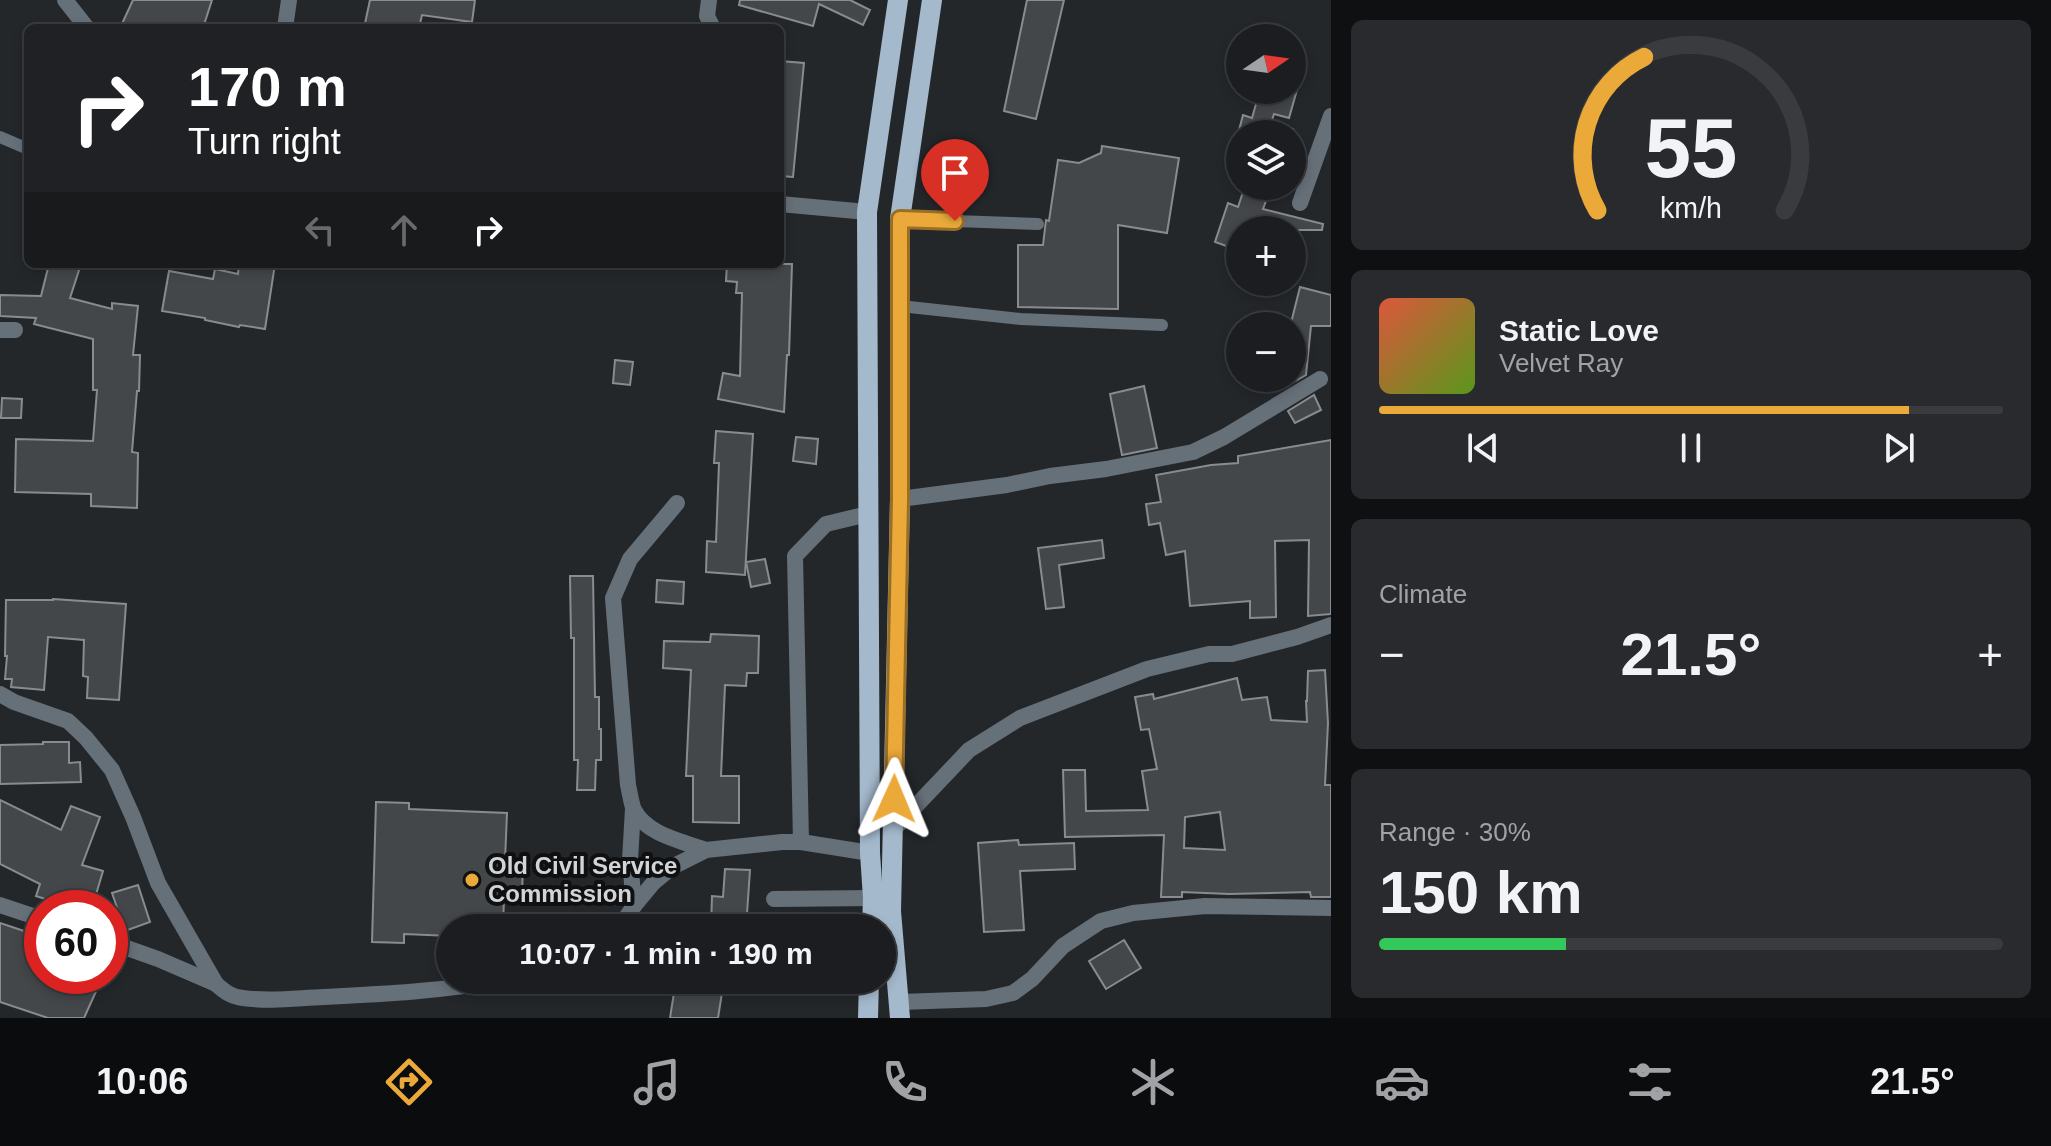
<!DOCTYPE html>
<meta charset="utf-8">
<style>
:root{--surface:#1b1d20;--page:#282a2d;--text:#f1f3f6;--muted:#a0a2a5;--line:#393b3e;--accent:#eba93a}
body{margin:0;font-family:Helvetica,sans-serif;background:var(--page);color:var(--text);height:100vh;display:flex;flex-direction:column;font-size:30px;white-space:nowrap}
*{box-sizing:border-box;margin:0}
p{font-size:26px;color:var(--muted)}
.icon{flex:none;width:44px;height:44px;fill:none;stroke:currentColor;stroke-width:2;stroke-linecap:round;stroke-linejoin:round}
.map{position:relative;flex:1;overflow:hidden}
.details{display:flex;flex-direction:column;gap:20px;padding:20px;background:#0f1012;width:720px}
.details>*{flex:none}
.banner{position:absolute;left:24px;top:24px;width:760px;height:244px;border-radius:12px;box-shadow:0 4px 12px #0003,0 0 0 2px var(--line);background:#202124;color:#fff;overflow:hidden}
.needle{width:52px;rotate:77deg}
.buttons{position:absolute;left:1226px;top:24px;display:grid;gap:16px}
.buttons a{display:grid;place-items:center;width:80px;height:80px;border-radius:50%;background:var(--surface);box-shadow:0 4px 12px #0003,0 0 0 2px var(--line);font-size:40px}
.speed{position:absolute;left:24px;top:890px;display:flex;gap:16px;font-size:40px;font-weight:700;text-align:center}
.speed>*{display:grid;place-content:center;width:104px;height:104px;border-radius:50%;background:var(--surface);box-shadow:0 4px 12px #0003,0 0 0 2px var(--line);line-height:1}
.speed .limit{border:12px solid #d22;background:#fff;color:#111}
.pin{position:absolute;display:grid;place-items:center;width:68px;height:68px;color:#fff;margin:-82px -34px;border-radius:50% 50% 50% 0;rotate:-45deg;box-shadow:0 0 8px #0007}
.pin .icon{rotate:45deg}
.me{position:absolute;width:88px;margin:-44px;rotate:1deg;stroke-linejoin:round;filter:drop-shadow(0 0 6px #0008)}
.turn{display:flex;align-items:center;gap:28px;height:168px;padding:0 32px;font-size:36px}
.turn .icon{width:104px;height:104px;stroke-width:2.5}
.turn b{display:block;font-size:56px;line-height:68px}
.lanes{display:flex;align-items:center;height:76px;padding:0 32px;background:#0003;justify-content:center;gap:40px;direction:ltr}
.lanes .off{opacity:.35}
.big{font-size:60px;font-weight:800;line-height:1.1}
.details .tile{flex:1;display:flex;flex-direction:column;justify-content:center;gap:12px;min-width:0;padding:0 28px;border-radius:12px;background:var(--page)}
.details .dial{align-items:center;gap:0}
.dial svg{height:208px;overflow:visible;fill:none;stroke:var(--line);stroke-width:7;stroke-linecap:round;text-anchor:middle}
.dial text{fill:var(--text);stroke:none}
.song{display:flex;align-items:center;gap:24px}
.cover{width:96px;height:96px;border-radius:12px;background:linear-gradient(135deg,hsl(10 70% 55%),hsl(90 70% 35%))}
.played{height:8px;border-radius:4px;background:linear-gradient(90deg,var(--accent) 85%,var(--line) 85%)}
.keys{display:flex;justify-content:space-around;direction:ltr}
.heat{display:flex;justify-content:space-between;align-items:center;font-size:44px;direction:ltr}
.charge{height:12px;border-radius:6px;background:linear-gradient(90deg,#34c759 30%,var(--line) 0)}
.trip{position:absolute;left:436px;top:914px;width:460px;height:80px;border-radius:40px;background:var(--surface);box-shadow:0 4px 12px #0003,0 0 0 2px var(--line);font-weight:800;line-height:80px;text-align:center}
.dock{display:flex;height:128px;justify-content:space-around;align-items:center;background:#0b0c0d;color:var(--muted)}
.dock .icon{width:56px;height:56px}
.dock .active{color:var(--accent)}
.dock b{font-size:36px;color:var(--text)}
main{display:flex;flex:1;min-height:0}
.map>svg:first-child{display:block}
</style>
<main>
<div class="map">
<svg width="1331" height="1018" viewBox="0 0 1331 1018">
<rect width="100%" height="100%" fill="#24272a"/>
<g fill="#44474a" stroke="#888b8f" stroke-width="2" fill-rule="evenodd">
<path d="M 133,0 L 212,0 L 203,28 L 170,28 L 154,23 L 151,28 L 120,28 Z"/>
<path d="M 370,0 L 475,0 L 472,22 L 422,15 L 419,28 L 364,28 Z"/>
<path d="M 740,0 L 850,0 L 870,10 L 863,25 L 819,4 L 813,26 L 739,5 Z"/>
<path d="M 1027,0 L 1064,0 L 1036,119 L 1004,111 Z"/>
<path d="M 780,61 L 804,63 L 793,177 L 780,176 Z"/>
<path d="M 1260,90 L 1297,90 L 1289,118 L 1274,114 L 1271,123 L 1293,129 L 1292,134 L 1238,134 L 1243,115 L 1252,118 Z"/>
<path d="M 1102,146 L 1179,158 L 1167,233 L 1118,225 L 1118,309 L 1018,307 L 1018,245 L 1043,245 L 1046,220 L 1049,221 L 1058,160 L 1079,163 L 1101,153 Z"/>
<path d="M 1245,186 L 1258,186 L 1270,190 L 1263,209 L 1323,224 L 1322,230 L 1240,230 L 1240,251 L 1215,242 L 1228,203 L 1238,207 Z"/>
<path d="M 49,264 L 81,264 L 70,298 L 112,309 L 112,303 L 138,306 L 133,355 L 140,355 L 139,391 L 137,391 L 132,452 L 138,453 L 137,508 L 91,506 L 91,494 L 15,492 L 16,439 L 93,441 L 97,390 L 93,390 L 93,339 L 34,324 L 36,318 L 0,316 L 0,295 L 41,296 Z"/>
<path d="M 239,264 L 275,264 L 265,329 L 240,325 L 239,327 L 205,320 L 205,318 L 162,311 L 169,271 L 213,279 L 215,269 L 238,274 Z"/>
<path d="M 727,264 L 792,264 L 789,355 L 787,355 L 784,412 L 718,399 L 723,373 L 740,376 L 742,293 L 736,293 L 737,282 L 726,281 Z"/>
<path d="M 1300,287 L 1331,295 L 1331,326 L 1311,326 L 1306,375 L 1292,383 L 1292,319 Z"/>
<path d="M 615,360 L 633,362 L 630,385 L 613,383 Z"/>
<path d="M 1144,386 L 1157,448 L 1122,455 L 1110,394 Z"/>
<path d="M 1314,395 L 1321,410 L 1295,423 L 1288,411 Z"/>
<path d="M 2,398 L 22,399 L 21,418 L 1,418 Z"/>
<path d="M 716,431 L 753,434 L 745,575 L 706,572 L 707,541 L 716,542 L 719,463 L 714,463 Z"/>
<path d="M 796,437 L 818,439 L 816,464 L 793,461 Z"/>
<path d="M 1331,440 L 1331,614 L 1308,616 L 1309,540 L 1275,541 L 1276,617 L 1250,618 L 1250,601 L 1190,606 L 1185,551 L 1166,555 L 1160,523 L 1149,525 L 1146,504 L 1161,502 L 1156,475 L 1211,465 L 1238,463 L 1238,456 Z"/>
<path d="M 1102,540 L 1104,558 L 1059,565 L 1064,607 L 1046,609 L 1038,548 Z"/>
<path d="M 765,559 L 770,583 L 751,587 L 746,562 Z"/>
<path d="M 570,576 L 593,576 L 595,697 L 599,697 L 599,729 L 601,729 L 601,760 L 596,760 L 595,790 L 577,790 L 578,760 L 574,760 L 574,638 L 571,638 Z"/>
<path d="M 657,580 L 684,582 L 683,604 L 656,602 Z"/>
<path d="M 53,599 L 126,604 L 119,700 L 87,698 L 88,677 L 83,676 L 84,640 L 48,637 L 44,690 L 11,687 L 12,679 L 5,679 L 7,656 L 5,656 L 6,600 L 53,600 Z"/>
<path d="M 711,634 L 759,636 L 758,673 L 747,673 L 746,686 L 725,685 L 721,776 L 739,776 L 739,823 L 693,822 L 693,776 L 686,776 L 691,670 L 663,668 L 664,641 L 710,642 Z"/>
<path d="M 1325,670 L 1328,723 L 1325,785 L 1331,785 L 1331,897 L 1311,897 L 1310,892 L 1229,894 L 1182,892 L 1182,897 L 1161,897 L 1164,835 L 1065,837 L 1063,770 L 1085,770 L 1086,811 L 1148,810 L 1142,771 L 1157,769 L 1149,729 L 1141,730 L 1135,697 L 1153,694 L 1154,699 L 1237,678 L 1242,700 L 1267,697 L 1271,720 L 1307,722 L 1306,701 L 1307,701 L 1308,671 ZM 1220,812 L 1225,850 L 1184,848 L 1185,817 Z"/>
<path d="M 43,742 L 69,742 L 69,763 L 80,762 L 81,782 L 0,784 L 0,745 L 43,744 Z"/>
<path d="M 0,800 L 61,830 L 71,806 L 100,817 L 82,865 L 103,871 L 92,908 L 73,908 L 36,896 L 40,884 L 0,864 Z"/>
<path d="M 376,802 L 409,803 L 409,809 L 507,813 L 505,861 L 523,862 L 522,898 L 504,897 L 503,928 L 450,928 L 450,936 L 404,934 L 404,943 L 372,942 Z"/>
<path d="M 1018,840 L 1019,845 L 1074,843 L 1075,869 L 1020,871 L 1024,930 L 984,932 L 978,843 Z"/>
<path d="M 725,869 L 750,870 L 746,928 L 711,928 L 712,896 L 723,897 Z"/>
<path d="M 138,885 L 150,922 L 125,931 L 112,893 Z"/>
<path d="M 0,923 L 42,937 L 42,976 L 103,976 L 84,1018 L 48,1018 L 0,1002 Z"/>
<path d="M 1124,940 L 1141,968 L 1106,989 L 1089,961 Z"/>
<path d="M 676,980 L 724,980 L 718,1018 L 670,1018 Z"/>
</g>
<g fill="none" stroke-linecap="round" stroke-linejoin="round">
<g stroke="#667079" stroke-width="12">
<path d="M 0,137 L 28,149"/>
<path d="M 900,219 L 1038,224"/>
<path d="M 900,306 L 1021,319 L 1162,325"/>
</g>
<g stroke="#667079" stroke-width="16">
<path d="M 65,0 L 87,28"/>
<path d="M 709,0 L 707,16 L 713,28"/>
<path d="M 285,28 L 289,0"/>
<path d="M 1300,203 L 1331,116"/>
<path d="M 780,204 L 867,212"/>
<path d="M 0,330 L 15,330"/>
<path d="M 900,499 L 1007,485 L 1050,476 L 1106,469 L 1193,452 L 1224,437 L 1320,379"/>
<path d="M 677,503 L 630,559 L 613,598 L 628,785 C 630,793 631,803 634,810 C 647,835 682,841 706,850"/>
<path d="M 0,694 L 14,702 L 68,721 L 86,738 L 112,770 L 133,817 L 158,883 L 216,984 C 225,992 232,997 243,998 C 270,1002 297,998 324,997 C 384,994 444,991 503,980"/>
<path d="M 633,809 L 630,860 L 634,906"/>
<path d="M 894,829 L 969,750 L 1020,718 L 1147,669 L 1209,654 L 1232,654 L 1297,637 L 1331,625"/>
<path d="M 801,842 L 795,556 L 826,524 L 868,514"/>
<path d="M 774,899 L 873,898"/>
<path d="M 0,905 L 42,919"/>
<path d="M 619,928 L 634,906 L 654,882 L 672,867 L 706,850 L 782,842 L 801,842 L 870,853"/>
<path d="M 110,942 L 158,959 L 216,984"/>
<path d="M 900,1002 L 986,999 L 1013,993 L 1032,979 L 1063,946 L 1101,921 L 1133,913 L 1205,906 L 1331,908"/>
</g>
<g stroke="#a4b9cc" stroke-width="20">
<path d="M 872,928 L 873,898 L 870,853 L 867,212 L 898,0"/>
<path d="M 868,1018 L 869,980"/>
<path d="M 900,1018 L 891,911 L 900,499 L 900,219 L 932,0"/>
</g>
</g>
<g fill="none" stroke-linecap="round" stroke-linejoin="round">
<defs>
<path id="route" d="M 894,799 L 900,499 L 900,219 L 955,221"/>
</defs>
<use href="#route" stroke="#996e26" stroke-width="20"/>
<use href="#route" stroke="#eba93a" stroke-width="14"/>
</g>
<circle fill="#eba93a" stroke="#0f1011" stroke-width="3" cx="472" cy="880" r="8"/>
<g text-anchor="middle" stroke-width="8" stroke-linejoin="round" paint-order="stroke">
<g font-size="24" font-weight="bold" fill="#d2d4d6" stroke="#0f1011" text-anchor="start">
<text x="488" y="874">Old Civil Service<tspan x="488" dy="28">Commission</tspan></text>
</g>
</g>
</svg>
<div class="buttons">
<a><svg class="needle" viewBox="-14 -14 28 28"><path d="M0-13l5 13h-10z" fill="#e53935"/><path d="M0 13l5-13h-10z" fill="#a0a2a5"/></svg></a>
<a><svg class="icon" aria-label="layers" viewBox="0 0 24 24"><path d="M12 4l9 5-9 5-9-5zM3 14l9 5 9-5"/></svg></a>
<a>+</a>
<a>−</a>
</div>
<div class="speed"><div class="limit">60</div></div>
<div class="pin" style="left:955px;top:221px;background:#d93025"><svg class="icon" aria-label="arrive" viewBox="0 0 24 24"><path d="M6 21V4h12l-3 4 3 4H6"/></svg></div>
<svg class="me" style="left:894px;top:799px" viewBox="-20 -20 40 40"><path d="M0-17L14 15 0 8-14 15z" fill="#eba93a" stroke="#fff" stroke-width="4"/></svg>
<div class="trip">10:07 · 1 min · 190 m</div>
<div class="banner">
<div class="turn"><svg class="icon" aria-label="right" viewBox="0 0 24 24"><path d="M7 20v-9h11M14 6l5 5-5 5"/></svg><div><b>170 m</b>Turn right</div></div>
<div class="lanes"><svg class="icon off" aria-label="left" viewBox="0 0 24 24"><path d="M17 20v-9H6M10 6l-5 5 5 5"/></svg><svg class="icon off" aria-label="ahead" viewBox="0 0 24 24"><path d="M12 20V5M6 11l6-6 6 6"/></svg><svg class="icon" aria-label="right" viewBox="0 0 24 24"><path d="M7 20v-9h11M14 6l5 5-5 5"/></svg></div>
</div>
</div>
<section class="details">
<div class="tile dial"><svg viewBox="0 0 100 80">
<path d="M14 69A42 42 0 1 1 86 69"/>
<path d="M14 69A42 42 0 0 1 32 10" stroke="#eba93a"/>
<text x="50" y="56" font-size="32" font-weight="700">55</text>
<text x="50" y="72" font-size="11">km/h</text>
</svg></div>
<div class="tile">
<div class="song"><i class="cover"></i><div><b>Static Love</b><p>Velvet Ray</p></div></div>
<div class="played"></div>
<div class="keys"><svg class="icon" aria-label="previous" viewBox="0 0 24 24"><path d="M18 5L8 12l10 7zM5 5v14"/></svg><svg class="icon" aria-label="pause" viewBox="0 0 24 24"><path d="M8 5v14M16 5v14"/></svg><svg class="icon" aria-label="next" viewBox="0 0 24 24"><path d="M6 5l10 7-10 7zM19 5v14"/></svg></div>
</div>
<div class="tile"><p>Climate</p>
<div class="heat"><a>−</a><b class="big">21.5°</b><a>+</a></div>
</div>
<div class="tile"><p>Range · 30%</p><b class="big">150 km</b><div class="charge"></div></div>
</section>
</main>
<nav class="dock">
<b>10:06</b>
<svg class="icon active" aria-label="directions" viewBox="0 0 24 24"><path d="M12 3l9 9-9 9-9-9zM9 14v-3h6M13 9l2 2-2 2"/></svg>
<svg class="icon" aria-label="music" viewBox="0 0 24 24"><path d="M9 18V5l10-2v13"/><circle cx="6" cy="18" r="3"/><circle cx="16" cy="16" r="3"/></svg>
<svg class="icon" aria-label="phone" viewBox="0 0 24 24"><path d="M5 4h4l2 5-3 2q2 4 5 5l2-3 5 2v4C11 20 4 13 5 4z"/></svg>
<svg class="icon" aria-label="climate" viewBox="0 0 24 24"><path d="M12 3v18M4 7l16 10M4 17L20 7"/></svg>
<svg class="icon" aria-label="car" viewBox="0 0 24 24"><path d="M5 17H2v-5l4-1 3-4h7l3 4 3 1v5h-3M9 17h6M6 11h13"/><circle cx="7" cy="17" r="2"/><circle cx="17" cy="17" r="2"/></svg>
<svg class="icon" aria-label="filters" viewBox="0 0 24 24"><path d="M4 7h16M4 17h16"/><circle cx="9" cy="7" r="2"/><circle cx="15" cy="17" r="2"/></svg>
<b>21.5°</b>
</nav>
